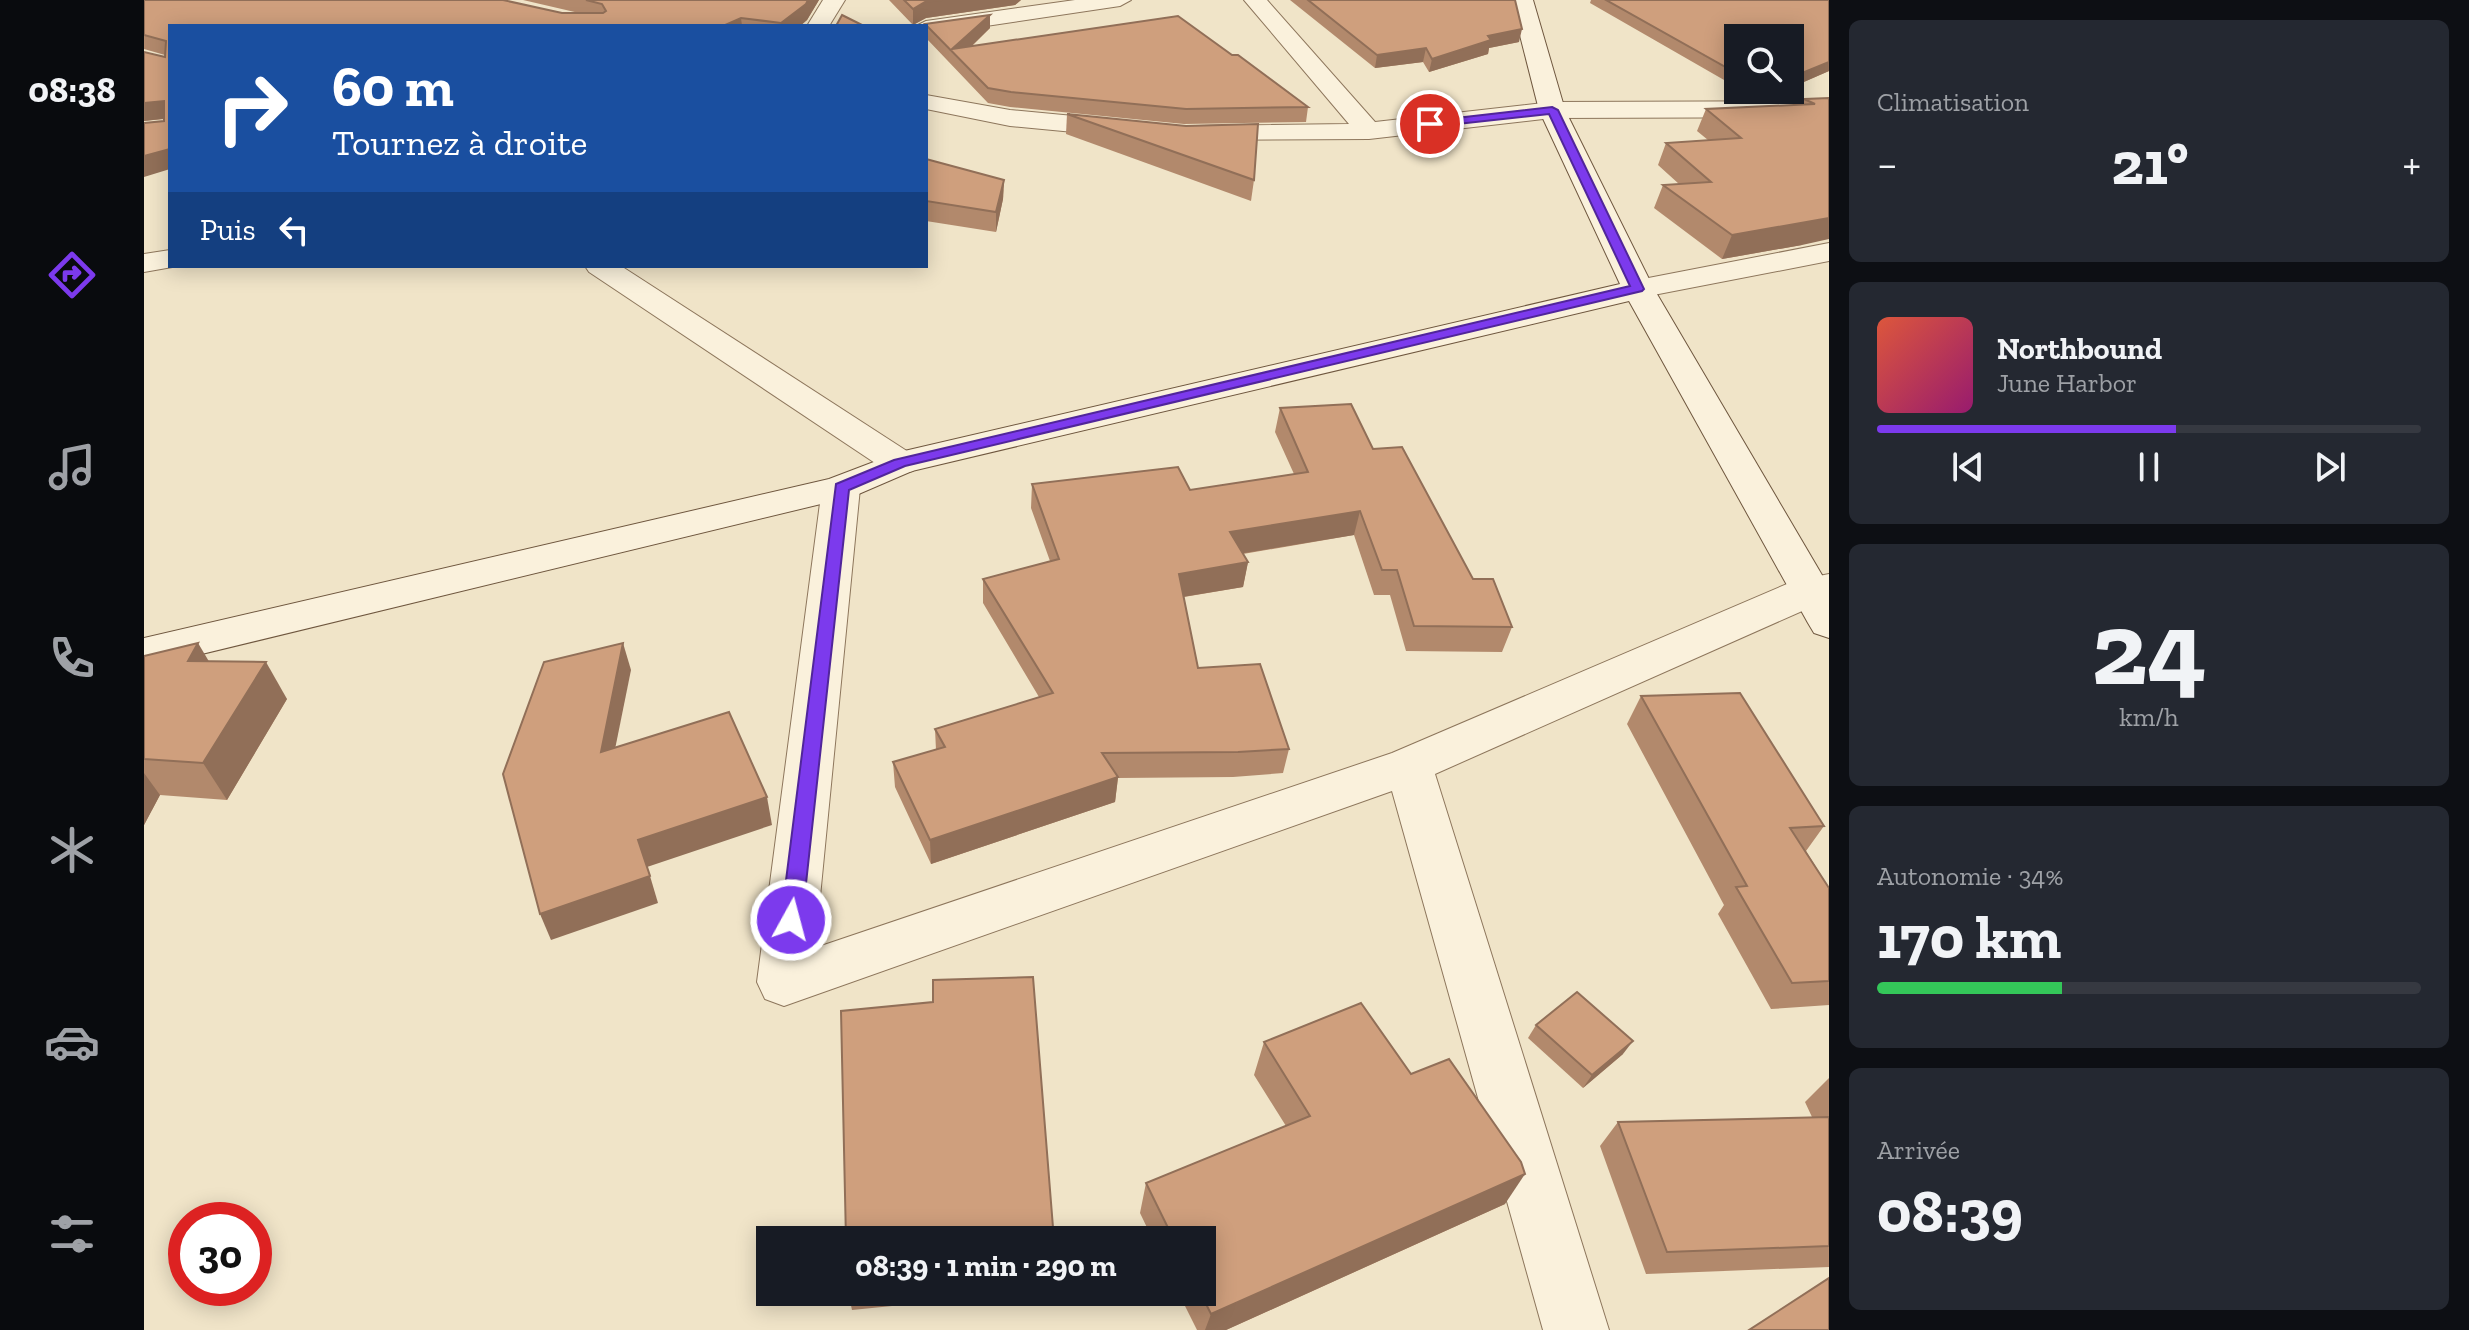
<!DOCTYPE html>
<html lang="fr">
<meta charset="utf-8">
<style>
:root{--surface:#171b24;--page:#242831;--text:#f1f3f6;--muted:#9ea1a6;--line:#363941;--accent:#7c3aed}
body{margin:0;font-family:"Zilla Slab",serif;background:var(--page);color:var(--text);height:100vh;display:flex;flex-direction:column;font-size:30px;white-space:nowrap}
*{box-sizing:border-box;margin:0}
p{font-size:26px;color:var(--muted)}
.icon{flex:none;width:44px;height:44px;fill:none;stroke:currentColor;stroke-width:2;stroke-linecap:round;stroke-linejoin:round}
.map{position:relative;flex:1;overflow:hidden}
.details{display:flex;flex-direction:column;gap:20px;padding:20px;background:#0d0f14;width:640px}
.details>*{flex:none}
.top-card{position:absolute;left:24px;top:24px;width:760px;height:244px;border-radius:0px;box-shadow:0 4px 20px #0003;background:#1a4fa0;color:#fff;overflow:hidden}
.tools{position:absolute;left:1580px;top:24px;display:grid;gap:16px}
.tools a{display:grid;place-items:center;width:80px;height:80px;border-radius:0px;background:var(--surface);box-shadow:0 4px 20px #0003;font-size:40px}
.speed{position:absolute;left:24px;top:1202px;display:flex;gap:16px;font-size:40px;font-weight:700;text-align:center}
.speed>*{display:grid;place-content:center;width:104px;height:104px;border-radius:50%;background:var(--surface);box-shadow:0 4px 20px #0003;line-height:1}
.speed .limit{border:12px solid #d22;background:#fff;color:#111}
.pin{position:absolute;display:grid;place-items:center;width:68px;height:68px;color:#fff;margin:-34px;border:4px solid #fff;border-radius:50%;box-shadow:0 2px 8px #0007}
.me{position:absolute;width:88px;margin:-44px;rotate:7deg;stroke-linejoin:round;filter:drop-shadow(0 0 6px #0008)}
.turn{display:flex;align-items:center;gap:28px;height:168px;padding:0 32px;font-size:36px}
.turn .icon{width:104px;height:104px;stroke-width:2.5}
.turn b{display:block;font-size:56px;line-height:68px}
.then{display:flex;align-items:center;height:76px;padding:0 32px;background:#0003;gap:16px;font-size:30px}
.big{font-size:60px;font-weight:700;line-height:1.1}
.details .widget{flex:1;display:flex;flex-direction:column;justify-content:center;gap:12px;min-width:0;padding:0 28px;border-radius:12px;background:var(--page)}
.details .dial{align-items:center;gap:0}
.dial b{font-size:104px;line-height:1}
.song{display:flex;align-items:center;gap:24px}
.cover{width:96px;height:96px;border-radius:12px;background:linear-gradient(135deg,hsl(10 70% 55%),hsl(320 70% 35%))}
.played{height:8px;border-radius:4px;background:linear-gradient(90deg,var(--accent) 55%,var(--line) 55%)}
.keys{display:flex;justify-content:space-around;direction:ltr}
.heat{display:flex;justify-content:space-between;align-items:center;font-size:44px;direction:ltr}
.charge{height:12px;border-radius:6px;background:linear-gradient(90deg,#34c759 34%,var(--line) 0)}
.trip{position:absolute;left:612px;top:1226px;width:460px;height:80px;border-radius:0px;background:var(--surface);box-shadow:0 4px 20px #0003;font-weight:700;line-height:80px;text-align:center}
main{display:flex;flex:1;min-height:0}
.tab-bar{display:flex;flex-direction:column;width:144px;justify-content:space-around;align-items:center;background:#090b0e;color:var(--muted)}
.tab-bar .icon{width:56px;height:56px}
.tab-bar .selected{color:var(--accent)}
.tab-bar b{font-size:36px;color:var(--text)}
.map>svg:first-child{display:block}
</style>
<main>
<nav class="tab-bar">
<b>08:38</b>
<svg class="icon selected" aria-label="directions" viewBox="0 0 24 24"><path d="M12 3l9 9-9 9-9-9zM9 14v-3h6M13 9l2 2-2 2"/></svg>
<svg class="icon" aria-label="music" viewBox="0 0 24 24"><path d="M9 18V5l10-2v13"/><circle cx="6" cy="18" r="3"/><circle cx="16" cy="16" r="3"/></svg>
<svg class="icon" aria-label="phone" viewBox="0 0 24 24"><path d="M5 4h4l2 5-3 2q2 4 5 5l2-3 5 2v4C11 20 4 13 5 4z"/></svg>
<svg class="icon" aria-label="climate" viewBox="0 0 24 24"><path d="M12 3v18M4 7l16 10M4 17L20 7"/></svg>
<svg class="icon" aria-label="car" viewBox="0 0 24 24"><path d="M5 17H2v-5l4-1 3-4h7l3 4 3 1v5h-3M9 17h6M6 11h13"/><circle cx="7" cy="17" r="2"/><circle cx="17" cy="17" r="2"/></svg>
<svg class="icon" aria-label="filters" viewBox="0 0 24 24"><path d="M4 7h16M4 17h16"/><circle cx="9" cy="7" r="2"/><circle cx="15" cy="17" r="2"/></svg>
</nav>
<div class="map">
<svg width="1685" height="1330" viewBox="0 0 1685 1330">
<rect width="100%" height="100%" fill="#f0e4c8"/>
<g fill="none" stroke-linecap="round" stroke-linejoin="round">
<defs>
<g id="street">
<path d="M 679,0 L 701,0 L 685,26 L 663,26 Z"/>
<path d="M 931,0 L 987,0 L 976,6 L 782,35 L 782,26 L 772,26 L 782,21 Z"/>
<path d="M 1100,0 L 1123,0 L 1231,122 L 1408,102 L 1685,101 L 1685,117 L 1408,118 L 1225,139 L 1045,140 L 1041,134 L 1045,128 L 1054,126 L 1205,124 Z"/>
<path d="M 782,95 L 866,110 L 982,121 L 991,124 L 995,129 L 991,134 L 982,137 L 866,126 L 782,109 Z"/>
<path d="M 1685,243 L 1685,261 L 1494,298 L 1483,296 L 1478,289 L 1483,282 L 1494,280 Z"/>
<path d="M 26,250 L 26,266 L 34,266 L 0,272 L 0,254 Z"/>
<path d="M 441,266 L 477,266 L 769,455 L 775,463 L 769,471 L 756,474 L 743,471 L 445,272 Z"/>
<path d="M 697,476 L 710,480 L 716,488 L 671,948 L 1248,753 L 1650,581 L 1685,574 L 1685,602 L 1674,604 L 1291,774 L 1465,1330 L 1399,1330 L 1248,791 L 640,1006 L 621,999 L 613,982 L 678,488 L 684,480 Z"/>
</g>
<path id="secondary" d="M 1367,0 L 1389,0 L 1421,110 L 1510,289 L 1685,587 L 1685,638 L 1670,633 L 1664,623 L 1485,301 L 768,471 L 710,496 L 0,668 L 0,638 L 685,479 L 756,452 L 1476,284 L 1395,110 Z"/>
</defs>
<use href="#street" stroke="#8d765c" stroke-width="2"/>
<use href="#secondary" stroke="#6f573f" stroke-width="2"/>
<use href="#street" fill="#faf1dc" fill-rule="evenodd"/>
<use href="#secondary" fill="#faf1dc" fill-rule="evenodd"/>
</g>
<g fill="#b2896c">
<path d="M 0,0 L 435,13 L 379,0 L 675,0 L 663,20 L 656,26 L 26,26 L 26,169 L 20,119 L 0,121 L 0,52 L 21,57 L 21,55 L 0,49 Z"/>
<path d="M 745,0 L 877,0 L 871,5 L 782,18 L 769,25 Z"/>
<path d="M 1146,0 L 1371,0 L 1375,42 L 1345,48 L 1344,54 L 1285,72 L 1279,62 L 1231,68 Z"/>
<path d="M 1447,0 L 1685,0 L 1685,71 L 1646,88 L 1594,38 L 1594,88 L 1446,3 Z"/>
<path d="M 846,15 L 846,28 L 827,47 L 1088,55 L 1164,107 L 1162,122 L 1040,124 L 866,107 L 844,103 L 782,38 L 781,24 Z"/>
<path d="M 1598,90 L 1641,90 L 1622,98 L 1612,98 Z"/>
<path d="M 1685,98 L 1658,245 L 1578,259 L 1510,208 L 1519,185 L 1535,184 L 1514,165 L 1522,143 L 1564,140 L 1553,131 L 1562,109 L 1657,105 L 1660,99 Z"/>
<path d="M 923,114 L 1042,126 L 1110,180 L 1107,201 L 922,134 Z"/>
<path d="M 782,159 L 860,180 L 859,199 L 852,232 L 782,221 Z"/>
<path d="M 1136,408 L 1229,449 L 1329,579 L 1368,627 L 1358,652 L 1262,651 L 1246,595 L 1230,595 L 1210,535 L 1099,554 L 1104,562 L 1099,587 L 1040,597 L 1054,668 L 1145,749 L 1139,773 L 1089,777 L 974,778 L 971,802 L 787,864 L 751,787 L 749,762 L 792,750 L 791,729 L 895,697 L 839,603 L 839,579 L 906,561 L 887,508 L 888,484 L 1046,490 L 1150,474 L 1131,432 Z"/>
<path d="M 0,656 L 65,661 L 143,699 L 83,800 L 16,795 L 0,825 Z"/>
<path d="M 1497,696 L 1680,826 L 1662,851 L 1685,888 L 1685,1005 L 1627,1009 L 1574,914 L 1580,905 L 1483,724 Z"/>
<path d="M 1392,1025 L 1479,1054 L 1439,1088 L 1384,1038 Z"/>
<path d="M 1120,1042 L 1361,1204 L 1082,1330 L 1053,1330 L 1034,1292 L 1058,1292 L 1058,1240 L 1009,1240 L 996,1213 L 1002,1183 L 1142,1126 L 1110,1075 Z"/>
<path d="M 1685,1078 L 1685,1267 L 1502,1274 L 1456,1146 L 1474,1122 L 1668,1117 L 1661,1102 Z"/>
<path d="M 704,1292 L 777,1292 L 778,1303 L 708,1310 Z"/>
</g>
<g fill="#916f58">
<path d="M 664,0 L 675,0 L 663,20 L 656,26 L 637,26 L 637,23 Z"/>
<path d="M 798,0 L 877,0 L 871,5 L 782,18 L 769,25 L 769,9 L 781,2 Z"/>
<path d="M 846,15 L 846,28 L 815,58 L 808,49 Z"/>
<path d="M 597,18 L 598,26 L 579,26 Z"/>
<path d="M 1378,29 L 1375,42 L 1345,48 L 1344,54 L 1285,72 L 1288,59 L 1344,36 Z"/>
<path d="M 1282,48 L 1279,62 L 1231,68 L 1233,55 Z"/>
<path d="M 1685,62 L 1685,71 L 1646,88 L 1646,78 Z"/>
<path d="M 1625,90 L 1641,90 L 1622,98 Z"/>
<path d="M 20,101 L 26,118 L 0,121 L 0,103 Z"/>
<path d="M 26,149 L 26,169 L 0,177 L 0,156 Z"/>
<path d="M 860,180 L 859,199 L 852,232 L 852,212 Z"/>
<path d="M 1685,218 L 1685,239 L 1658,245 L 1578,259 L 1588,235 Z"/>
<path d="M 1216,511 L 1210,535 L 1082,556 L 1086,532 Z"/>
<path d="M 1104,562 L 1099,587 L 1032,598 L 1035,574 Z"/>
<path d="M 54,643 L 76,680 L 44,661 Z"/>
<path d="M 479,643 L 487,670 L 465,779 L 457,752 Z"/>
<path d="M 122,662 L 143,699 L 83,800 L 59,763 Z"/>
<path d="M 0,773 L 16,795 L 0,825 Z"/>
<path d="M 974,777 L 971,802 L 787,864 L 786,840 Z"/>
<path d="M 623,797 L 628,825 L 503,867 L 494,840 Z"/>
<path d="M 506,876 L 514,903 L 407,940 L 396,914 Z"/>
<path d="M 1489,1041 L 1479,1054 L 1439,1088 L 1448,1075 Z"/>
<path d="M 1381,1174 L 1361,1204 L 1082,1330 L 1061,1330 L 1067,1314 Z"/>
</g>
<g fill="#cf9f7d" stroke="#916f58" stroke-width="2">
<path d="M 0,0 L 359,0 L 418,13 L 459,13 L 462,11 L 458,4 L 442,0 L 664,0 L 662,4 L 637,23 L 597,18 L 579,26 L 26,26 L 26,149 L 0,156 L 0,123 L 20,121 L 20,101 L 0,103 L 0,52 L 21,57 L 22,41 L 0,35 Z"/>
<path d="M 760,0 L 798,0 L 781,2 L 769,9 Z"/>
<path d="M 1164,0 L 1371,0 L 1378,29 L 1344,36 L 1347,40 L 1288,59 L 1282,48 L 1233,55 Z"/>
<path d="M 1462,0 L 1685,0 L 1685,62 L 1646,78 L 1646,38 L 1594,38 L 1594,74 Z"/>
<path d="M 698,15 L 720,26 L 692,26 Z"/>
<path d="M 846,15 L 808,49 L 1034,16 L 1088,55 L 1094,55 L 1164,107 L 1042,109 L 867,92 L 844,88 L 781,24 Z"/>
<path d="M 1685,98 L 1685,218 L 1588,235 L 1519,185 L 1567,182 L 1522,143 L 1597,138 L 1562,109 L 1671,104 L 1660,99 Z"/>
<path d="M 923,114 L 1042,126 L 1114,124 L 1110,180 Z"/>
<path d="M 782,159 L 860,180 L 852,212 L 782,201 Z"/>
<path d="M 1207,404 L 1229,449 L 1258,447 L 1329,579 L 1349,579 L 1368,627 L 1270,626 L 1253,570 L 1238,570 L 1216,511 L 1086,532 L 1104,562 L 1035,574 L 1054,668 L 1116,664 L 1145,749 L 1094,752 L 958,753 L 974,777 L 786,840 L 749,762 L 801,747 L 791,729 L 909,693 L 839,579 L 915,559 L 888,484 L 1034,467 L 1046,490 L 1164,472 L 1136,408 Z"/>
<path d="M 54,643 L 44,661 L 122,662 L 59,763 L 0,759 L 0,656 Z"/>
<path d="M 479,643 L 457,752 L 585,712 L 623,797 L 494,840 L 506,876 L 396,914 L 359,774 L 400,662 Z"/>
<path d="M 1596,693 L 1680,826 L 1646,828 L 1685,888 L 1685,981 L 1648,983 L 1592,887 L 1603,886 L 1497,696 Z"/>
<path d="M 889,977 L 910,1240 L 702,1240 L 697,1011 L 789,1002 L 789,980 Z"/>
<path d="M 1433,992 L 1489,1041 L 1448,1075 L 1392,1025 Z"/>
<path d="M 1217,1003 L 1267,1074 L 1305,1059 L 1377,1162 L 1381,1174 L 1067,1314 L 1056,1292 L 1058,1292 L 1058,1240 L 1030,1240 L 1002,1183 L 1166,1116 L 1120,1042 Z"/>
<path d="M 1685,1117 L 1685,1246 L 1523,1252 L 1474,1122 Z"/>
<path d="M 1685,1278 L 1685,1330 L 1605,1330 Z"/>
</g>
<path fill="#7c3aed" stroke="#51269a" stroke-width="2" d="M 1408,107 L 1414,110 L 1500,289 L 1498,291 L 761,466 L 705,490 L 658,920 L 655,927 L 647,930 L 640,927 L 637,920 L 692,484 L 750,460 L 1486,286 L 1405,114 L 1286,127 L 1280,124 L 1286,121 Z"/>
</svg>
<div class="tools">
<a><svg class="icon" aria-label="search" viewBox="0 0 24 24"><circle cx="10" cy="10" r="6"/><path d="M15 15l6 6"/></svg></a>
</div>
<div class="speed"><div class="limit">30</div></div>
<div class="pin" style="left:1286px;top:124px;background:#d93025"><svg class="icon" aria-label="arrive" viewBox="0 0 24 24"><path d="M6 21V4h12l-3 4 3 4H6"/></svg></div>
<svg class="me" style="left:647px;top:920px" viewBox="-20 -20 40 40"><circle r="17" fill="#7c3aed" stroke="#fff" stroke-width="3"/><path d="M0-11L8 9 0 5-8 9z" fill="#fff"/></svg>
<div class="trip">08:39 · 1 min · 290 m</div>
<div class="top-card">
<div class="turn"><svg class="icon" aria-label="right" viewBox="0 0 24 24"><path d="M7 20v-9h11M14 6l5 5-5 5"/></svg><div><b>60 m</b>Tournez à droite</div></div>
<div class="then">Puis<svg class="icon" aria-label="left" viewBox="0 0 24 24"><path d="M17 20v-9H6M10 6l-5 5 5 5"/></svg></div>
</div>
</div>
<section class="details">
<div class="widget"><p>Climatisation</p>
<div class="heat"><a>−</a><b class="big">21°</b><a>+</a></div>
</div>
<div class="widget">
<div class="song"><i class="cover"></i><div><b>Northbound</b><p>June Harbor</p></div></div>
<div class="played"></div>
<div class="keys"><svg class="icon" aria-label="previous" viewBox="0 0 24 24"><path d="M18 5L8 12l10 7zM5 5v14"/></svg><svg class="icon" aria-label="pause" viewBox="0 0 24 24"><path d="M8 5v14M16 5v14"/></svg><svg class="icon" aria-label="next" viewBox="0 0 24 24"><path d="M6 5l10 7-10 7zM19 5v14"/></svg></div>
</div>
<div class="widget dial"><b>24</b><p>km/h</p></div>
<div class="widget"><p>Autonomie · 34%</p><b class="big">170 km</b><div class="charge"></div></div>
<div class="widget"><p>Arrivée</p><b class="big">08:39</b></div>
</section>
</main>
